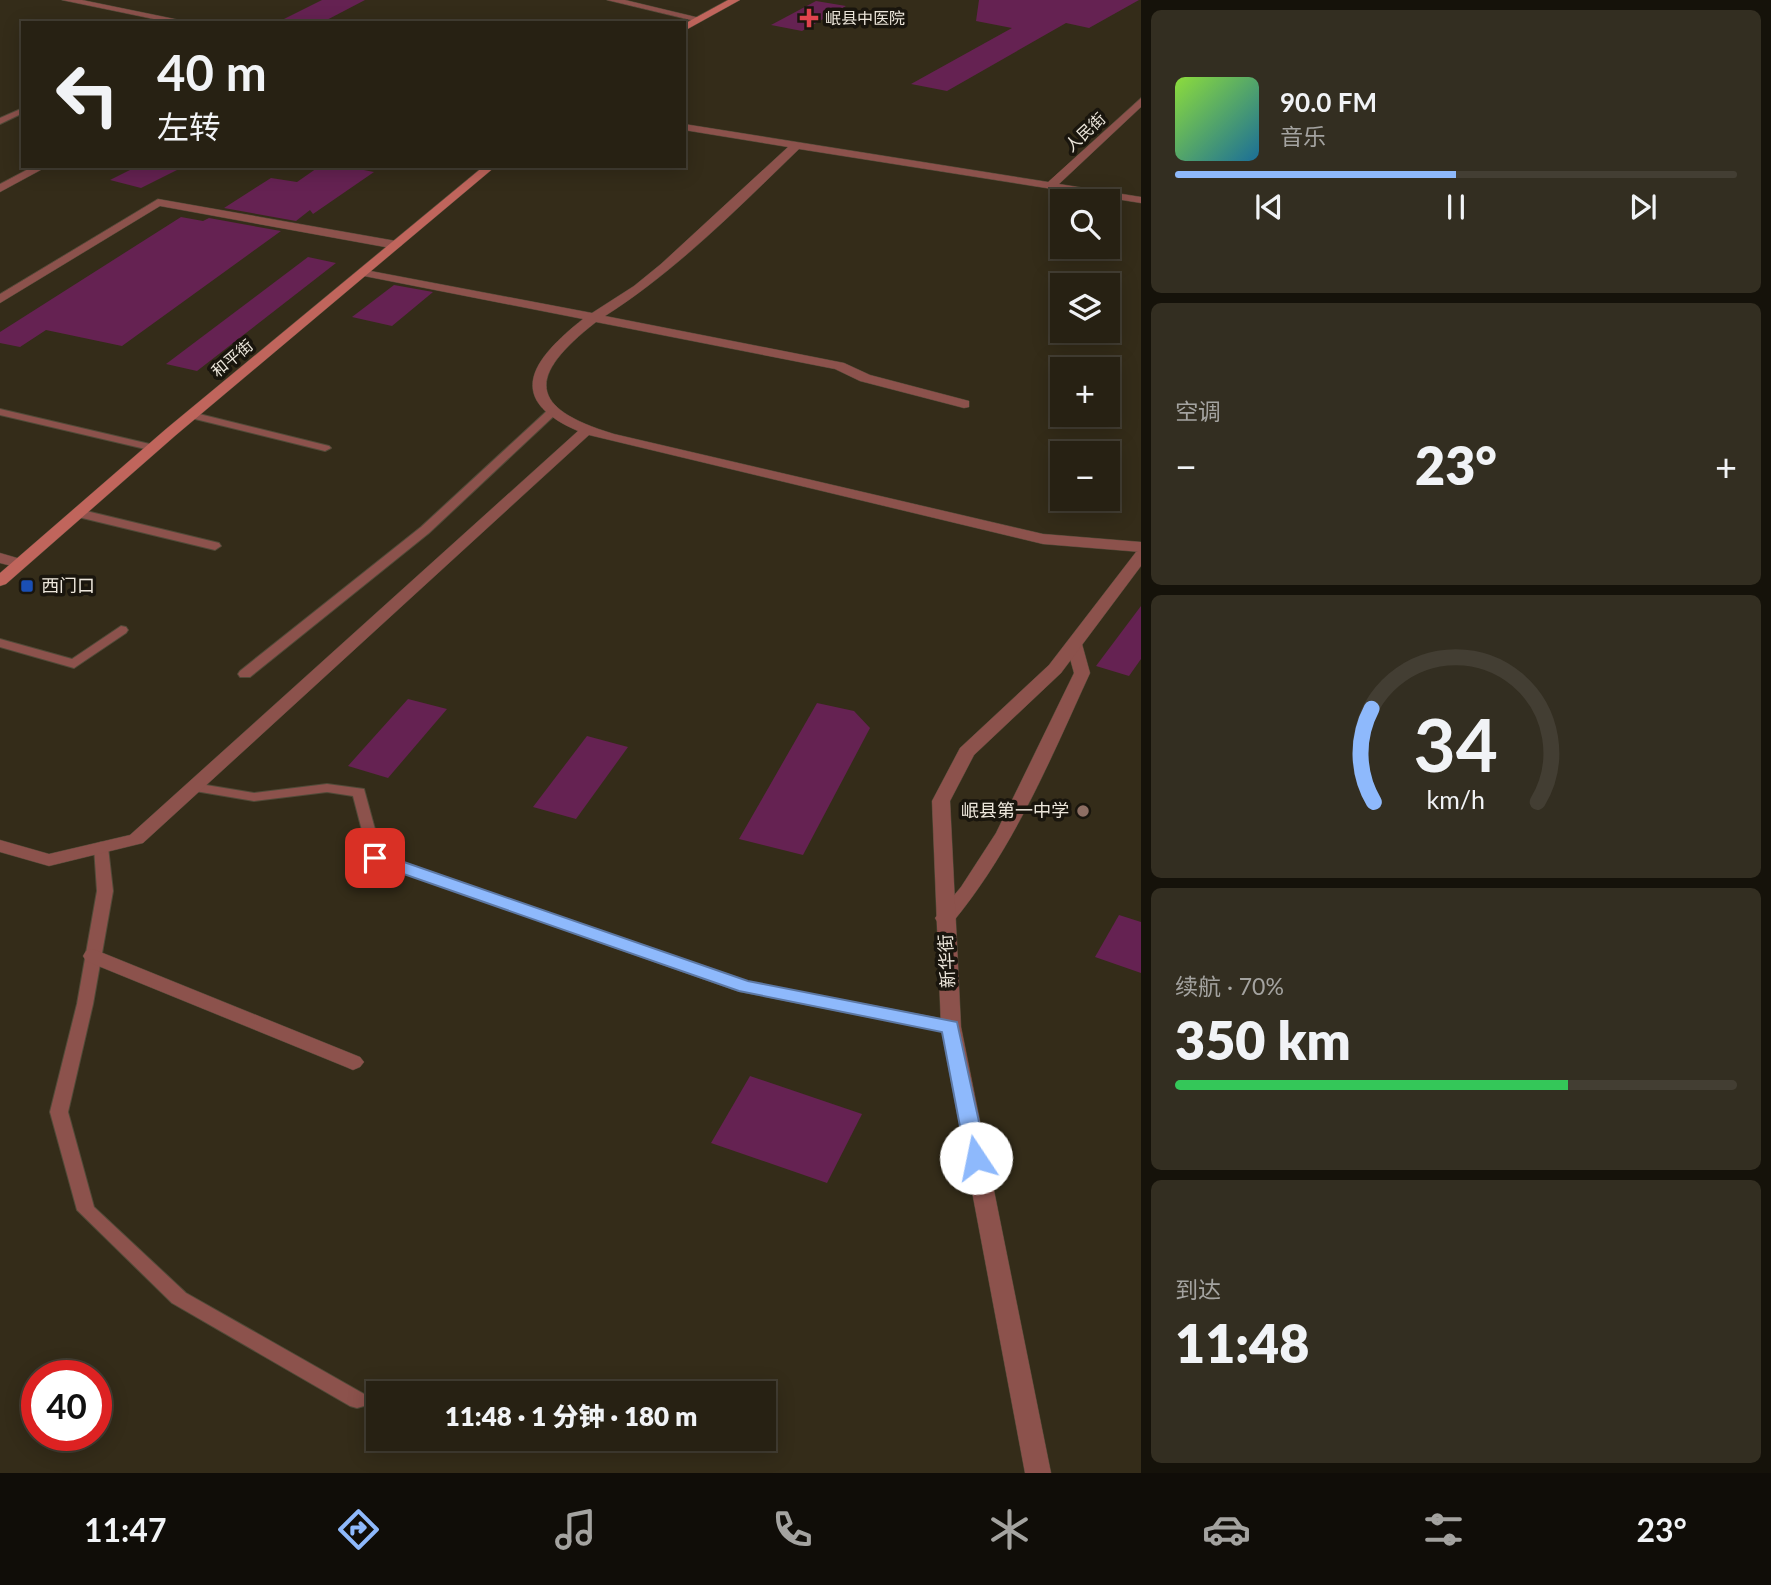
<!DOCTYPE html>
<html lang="zh">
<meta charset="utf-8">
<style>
:root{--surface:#272113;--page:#332e21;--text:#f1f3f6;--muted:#a4a3a0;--line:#433e33;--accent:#8eb9fc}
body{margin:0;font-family:Lato,"Noto Sans SC",sans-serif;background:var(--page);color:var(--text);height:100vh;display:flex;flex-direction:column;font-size:26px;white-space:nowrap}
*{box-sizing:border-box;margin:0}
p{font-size:23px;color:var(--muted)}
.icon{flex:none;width:38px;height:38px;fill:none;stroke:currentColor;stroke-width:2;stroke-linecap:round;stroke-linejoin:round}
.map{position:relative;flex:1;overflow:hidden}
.drawer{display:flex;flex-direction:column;gap:10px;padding:10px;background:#15120a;width:630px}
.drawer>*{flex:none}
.banner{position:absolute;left:21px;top:21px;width:665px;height:147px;border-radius:0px;box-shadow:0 4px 18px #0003,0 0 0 2px var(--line);background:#272113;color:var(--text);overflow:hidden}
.buttons{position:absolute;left:1050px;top:189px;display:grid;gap:14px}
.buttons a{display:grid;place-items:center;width:70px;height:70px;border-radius:0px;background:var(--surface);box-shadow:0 4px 18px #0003,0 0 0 2px var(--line);font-size:35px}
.speed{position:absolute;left:21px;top:1360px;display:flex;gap:14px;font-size:35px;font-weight:700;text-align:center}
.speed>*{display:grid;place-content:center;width:91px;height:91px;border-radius:50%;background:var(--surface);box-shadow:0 4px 18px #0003,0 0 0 2px var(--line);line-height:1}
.speed .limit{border:10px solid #d22;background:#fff;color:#111}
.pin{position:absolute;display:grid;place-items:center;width:60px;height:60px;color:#fff;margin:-30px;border-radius:14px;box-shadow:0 4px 10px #0006}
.me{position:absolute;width:77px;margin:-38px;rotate:349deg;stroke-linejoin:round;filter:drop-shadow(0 0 5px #0008)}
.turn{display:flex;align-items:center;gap:24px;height:147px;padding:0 21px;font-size:32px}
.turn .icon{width:91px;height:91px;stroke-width:2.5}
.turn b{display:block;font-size:49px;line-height:60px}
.big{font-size:52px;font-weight:800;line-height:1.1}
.drawer .tile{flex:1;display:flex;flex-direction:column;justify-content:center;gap:10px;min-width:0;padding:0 24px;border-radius:10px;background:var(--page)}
.drawer .dial{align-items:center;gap:0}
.dial svg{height:182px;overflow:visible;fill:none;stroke:var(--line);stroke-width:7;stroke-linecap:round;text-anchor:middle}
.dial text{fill:var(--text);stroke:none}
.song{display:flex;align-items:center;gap:21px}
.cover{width:84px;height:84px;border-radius:10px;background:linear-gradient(135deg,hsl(90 70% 55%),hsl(200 70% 35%))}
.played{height:7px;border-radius:4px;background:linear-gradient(90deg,var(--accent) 50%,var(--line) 50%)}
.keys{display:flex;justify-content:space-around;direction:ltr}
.heat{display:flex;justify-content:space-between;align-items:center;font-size:38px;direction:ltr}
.charge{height:10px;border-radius:5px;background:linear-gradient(90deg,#34c759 70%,var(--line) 0)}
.trip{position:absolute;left:366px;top:1381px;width:410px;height:70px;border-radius:0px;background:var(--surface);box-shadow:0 4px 18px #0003,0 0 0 2px var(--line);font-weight:800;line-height:70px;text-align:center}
.dock{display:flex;height:112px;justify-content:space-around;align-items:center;background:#100d08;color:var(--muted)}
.dock .icon{width:49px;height:49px}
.dock .current{color:var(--accent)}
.dock b{font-size:32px;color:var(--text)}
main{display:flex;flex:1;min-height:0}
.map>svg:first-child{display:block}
</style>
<main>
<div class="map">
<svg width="1141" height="1473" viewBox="0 0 1141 1473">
<rect width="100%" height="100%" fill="#342c19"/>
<g fill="#652252">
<path d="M 322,0 L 365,0 L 321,23 L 276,23 Z"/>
<path d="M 979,0 L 1139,0 L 1089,28 L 1066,23 L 947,91 L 911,84 L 1012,28 L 976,21 Z"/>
<path d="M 816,1 L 846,6 L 802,31 L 771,25 Z"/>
<path d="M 138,166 L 185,166 L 141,188 L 110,180 Z"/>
<path d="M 320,166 L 343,166 L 374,172 L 313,214 L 310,210 L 296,221 L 224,208 L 271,178 L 297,182 Z"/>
<path d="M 181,217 L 203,221 L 209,218 L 281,231 L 122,346 L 46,330 L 20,347 L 0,343 L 0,332 Z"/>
<path d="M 308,257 L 336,263 L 197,371 L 166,364 Z"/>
<path d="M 394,285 L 433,292 L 392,326 L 352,317 Z"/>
<path d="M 1141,606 L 1141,659 L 1129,676 L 1096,666 Z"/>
<path d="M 408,699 L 447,709 L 388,778 L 348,766 Z"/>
<path d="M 817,703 L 854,711 L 870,728 L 803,855 L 739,839 Z"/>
<path d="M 587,736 L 628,747 L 576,819 L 533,807 Z"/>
<path d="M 1119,915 L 1141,922 L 1141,973 L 1095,957 Z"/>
<path d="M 750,1076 L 862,1114 L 827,1183 L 711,1143 Z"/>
</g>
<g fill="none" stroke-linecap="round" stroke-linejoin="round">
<defs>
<g id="service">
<path d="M 23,108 L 23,113 L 0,124 L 0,118 Z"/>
<path d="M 553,408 L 557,409 L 557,413 L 429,533 L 250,677 L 240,677 L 238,674 L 240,671 L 421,527 L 549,409 Z"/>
<path d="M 0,409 L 154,445 L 160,448 L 154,451 L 0,415 Z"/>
<path d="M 191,412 L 329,446 L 331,448 L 325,451 L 187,417 L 185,415 Z"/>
<path d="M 78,509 L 219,543 L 221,546 L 215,550 L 74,516 L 72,513 Z"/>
<path d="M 121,626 L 126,627 L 128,630 L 126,633 L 74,668 L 0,647 L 0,639 L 72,659 Z"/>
<path d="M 194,783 L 254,793 L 327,784 L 364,789 L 382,855 L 747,982 L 951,1021 L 957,1023 L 959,1027 L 957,1031 L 951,1033 L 739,991 L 370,861 L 353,796 L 327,792 L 254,801 L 189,790 L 187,787 L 189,784 Z"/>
<path d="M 101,842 L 108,847 L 113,891 L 93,1004 L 68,1112 L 94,1207 L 186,1293 L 364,1394 L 367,1400 L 364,1406 L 357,1408 L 350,1406 L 172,1303 L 77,1210 L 50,1112 L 77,1004 L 97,891 L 94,847 Z"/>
</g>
<g id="minor">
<path d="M 607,0 L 625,0 L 704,19 L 699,22 Z"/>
<path d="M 1141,98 L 1141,107 L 1059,184 L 1141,197 L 1141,203 L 799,149 C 737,209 677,270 605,316 L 844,363 L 870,375 L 969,401 L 969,407 L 964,408 L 860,381 L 835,369 L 596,322 C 527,376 527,408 614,434 L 1043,534 L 1141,542 L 1141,552 L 1043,544 L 589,435 L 143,843 L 49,866 L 0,852 L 0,840 L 49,854 L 130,835 L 578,431 C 502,398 534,358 583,319 L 364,276 L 358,272 L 360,269 L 592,313 L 634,286 L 661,264 L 788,147 L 684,130 L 684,124 L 1048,182 Z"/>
<path d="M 34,166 L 48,166 L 0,192 L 0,184 Z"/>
<path d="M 158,199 L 396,241 L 402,245 L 396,249 L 160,206 L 0,303 L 0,294 Z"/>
<path d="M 0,553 L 24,560 L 27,563 L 19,568 L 0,563 Z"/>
<path d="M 1074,639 L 1082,644 L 1090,673 C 1050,760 1014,848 952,923 L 938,923 L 935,918 L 961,887 L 996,833 L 1074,673 L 1066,644 Z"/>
<path d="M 93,949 L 360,1057 L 364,1062 L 360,1067 L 353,1070 L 346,1067 L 86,961 L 83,956 L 86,951 Z"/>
</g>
<g id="tertiary">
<path d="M 62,0 L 82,0 L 194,23 L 173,23 Z"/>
<path d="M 1141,550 L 1141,566 L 1061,673 L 974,755 L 950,801 L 961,1027 L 1051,1473 L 1025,1473 L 941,1027 L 932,801 L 960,748 L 1049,665 L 1136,552 Z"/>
</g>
<g id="secondary">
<path d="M 728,0 L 740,0 L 684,31 L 684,24 Z"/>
<path d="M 484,166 L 496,166 L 176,435 L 6,584 L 0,586 L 0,573 L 166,429 Z"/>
</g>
</defs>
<use href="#service" stroke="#514a38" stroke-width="2"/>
<use href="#minor" stroke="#514a38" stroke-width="1"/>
<use href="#tertiary" stroke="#514a38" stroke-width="1"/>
<use href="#secondary" stroke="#514a38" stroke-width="1"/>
<use href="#service" fill="#8c524c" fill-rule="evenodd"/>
<use href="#minor" fill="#8c524c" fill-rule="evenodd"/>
<use href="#tertiary" fill="#8c524c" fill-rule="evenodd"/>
<use href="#secondary" fill="#c0655c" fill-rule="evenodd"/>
</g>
<path fill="#8eb9fc" stroke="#5c78a4" stroke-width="2" d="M 375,852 L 748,981 L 957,1022 L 987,1158 L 984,1163 L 976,1166 L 969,1163 L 966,1158 L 942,1032 L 739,991 L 369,862 L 366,858 Z"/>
<path fill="#e0444e" stroke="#19150d" stroke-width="2.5" d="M805.5 7.5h7v7h7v7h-7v7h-7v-7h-7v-7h7z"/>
<rect fill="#1a4fb4" stroke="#19150d" stroke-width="2.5" x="20" y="579" width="14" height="14" rx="3.5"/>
<circle fill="#8d6e63" stroke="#19150d" stroke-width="2.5" cx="1083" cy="811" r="7"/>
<g text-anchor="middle" stroke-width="7" stroke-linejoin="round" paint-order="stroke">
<g font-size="16" fill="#ece6db" stroke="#19150d" text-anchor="start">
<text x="825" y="24">岷县中医院</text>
</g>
<g font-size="16" fill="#ece6db" stroke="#19150d">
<text transform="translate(1085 132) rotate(-43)" y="6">人民街</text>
<text transform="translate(232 358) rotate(-40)" y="6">和平街</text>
</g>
<g font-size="18" fill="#ece6db" stroke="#19150d" text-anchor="start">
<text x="41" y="592">西门口</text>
<text x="1069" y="817" text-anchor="end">岷县第一中学</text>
</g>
<g font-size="18" fill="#ece6db" stroke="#19150d">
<text transform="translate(947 961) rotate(-93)" y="6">新华街</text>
</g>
</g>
</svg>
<div class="buttons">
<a><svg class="icon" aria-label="search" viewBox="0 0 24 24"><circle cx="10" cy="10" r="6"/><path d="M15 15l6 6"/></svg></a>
<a><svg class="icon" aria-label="layers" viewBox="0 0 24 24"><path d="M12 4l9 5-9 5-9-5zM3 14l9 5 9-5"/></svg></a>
<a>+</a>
<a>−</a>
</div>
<div class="speed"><div class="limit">40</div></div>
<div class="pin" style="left:375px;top:858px;background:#d93025"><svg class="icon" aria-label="arrive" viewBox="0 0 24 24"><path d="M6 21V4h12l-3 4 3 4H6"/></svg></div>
<svg class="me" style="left:976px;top:1158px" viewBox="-20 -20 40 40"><circle r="19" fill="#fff"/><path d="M0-13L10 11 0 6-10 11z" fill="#8eb9fc"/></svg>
<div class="trip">11:48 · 1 分钟 · 180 m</div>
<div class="banner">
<div class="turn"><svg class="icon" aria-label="left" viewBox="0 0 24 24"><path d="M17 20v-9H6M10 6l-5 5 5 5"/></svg><div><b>40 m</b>左转</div></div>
</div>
</div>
<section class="drawer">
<div class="tile">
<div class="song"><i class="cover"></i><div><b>90.0 FM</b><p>音乐</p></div></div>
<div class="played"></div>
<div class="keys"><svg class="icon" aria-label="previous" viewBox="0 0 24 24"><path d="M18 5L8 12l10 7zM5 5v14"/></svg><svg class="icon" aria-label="pause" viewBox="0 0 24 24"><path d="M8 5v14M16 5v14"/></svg><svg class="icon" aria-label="next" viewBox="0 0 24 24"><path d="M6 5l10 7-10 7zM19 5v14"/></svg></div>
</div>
<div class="tile"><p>空调</p>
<div class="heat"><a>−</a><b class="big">23°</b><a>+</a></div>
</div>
<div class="tile dial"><svg viewBox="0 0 100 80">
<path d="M14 69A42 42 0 1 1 86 69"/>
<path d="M14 69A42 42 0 0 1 13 28" stroke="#8eb9fc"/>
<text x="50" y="56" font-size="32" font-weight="700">34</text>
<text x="50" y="72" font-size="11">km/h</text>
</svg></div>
<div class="tile"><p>续航 · 70%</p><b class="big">350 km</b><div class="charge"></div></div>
<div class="tile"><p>到达</p><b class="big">11:48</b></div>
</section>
</main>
<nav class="dock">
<b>11:47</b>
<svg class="icon current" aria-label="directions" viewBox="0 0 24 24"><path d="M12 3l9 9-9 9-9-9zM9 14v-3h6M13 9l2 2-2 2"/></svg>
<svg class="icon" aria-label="music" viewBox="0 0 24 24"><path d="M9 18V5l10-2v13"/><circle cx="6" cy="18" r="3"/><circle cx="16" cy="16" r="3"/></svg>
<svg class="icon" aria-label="phone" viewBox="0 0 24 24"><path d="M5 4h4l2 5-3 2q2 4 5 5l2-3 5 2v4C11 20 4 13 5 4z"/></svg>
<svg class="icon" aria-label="climate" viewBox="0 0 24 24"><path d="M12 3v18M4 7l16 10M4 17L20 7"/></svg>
<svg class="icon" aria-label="car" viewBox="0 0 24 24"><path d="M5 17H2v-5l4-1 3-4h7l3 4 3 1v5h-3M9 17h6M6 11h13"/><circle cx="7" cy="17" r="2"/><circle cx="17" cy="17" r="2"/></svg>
<svg class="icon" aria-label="filters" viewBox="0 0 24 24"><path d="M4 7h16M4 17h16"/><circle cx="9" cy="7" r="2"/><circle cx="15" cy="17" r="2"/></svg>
<b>23°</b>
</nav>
